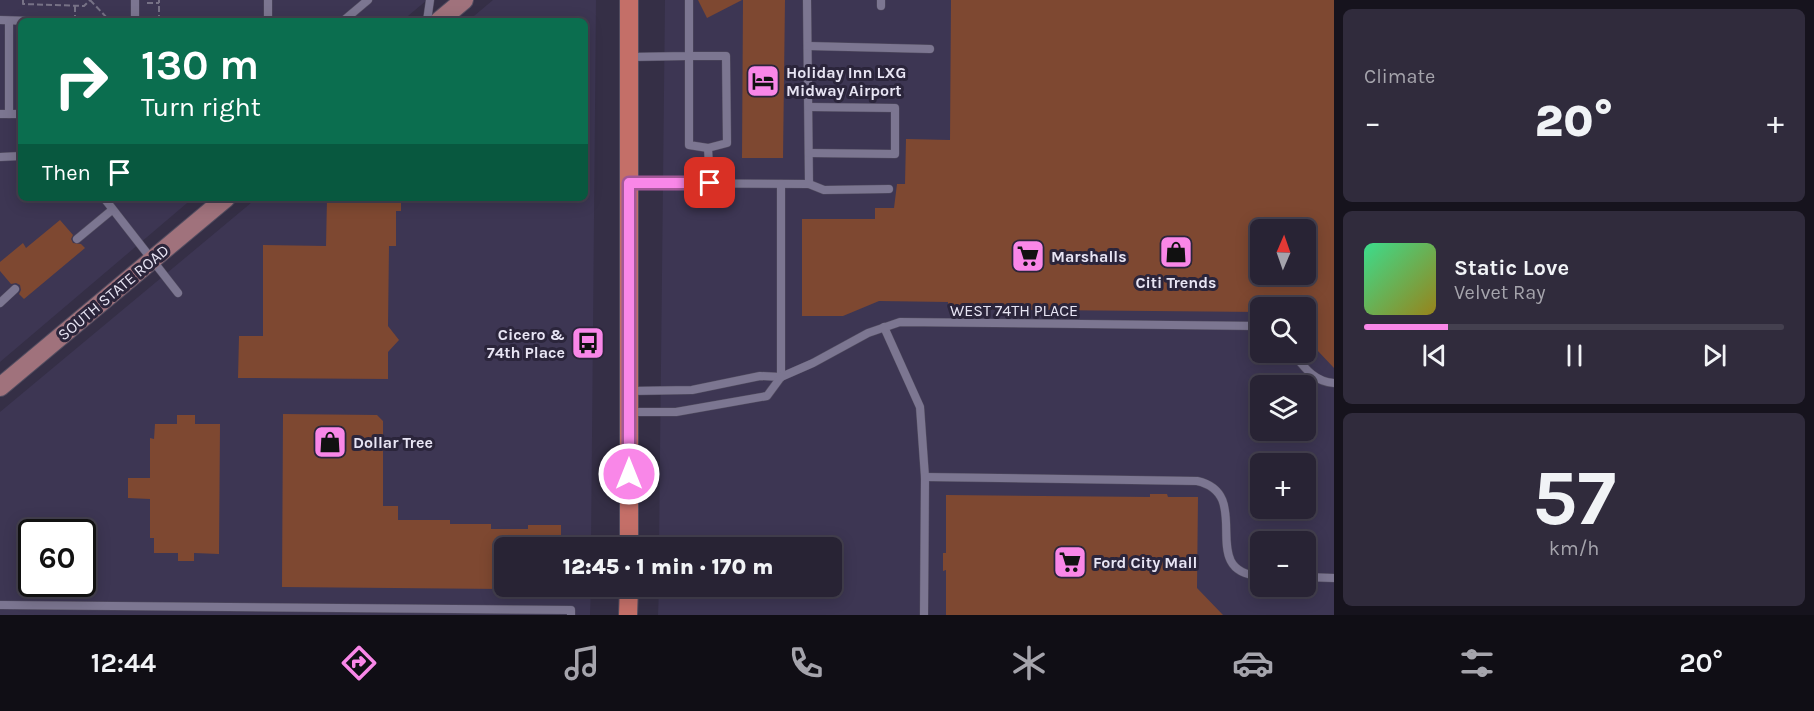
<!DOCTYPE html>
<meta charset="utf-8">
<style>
:root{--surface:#282334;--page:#302b3c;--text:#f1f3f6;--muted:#a5a4ac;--line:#44404f;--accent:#f987e8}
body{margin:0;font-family:Karla,sans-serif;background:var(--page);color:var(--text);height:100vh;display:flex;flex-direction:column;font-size:22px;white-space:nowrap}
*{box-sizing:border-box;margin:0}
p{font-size:20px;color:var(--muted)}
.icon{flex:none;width:33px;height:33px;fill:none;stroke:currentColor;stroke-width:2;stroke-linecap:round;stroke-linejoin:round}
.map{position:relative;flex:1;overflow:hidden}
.drawer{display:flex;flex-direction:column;gap:9px;padding:9px;background:#16131d;width:480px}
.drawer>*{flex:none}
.banner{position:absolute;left:18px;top:18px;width:570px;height:183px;border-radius:9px;box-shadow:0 3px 15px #0003,0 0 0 2px var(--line);background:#0b6e4f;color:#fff;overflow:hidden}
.needle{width:39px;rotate:2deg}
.controls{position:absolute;left:1250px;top:219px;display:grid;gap:12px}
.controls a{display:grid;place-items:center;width:66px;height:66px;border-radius:9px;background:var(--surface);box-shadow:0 3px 15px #0003,0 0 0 2px var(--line);font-size:30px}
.speed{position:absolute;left:18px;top:519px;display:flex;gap:12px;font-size:30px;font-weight:700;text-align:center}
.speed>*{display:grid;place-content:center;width:78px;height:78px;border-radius:50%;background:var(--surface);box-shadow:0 3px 15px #0003,0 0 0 2px var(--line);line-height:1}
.speed .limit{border:3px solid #111;border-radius:9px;background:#fff;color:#111}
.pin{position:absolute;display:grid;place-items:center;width:51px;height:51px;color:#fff;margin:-26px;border-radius:12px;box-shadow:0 3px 9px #0006}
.me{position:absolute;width:66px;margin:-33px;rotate:0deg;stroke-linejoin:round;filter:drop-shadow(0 0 4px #0008)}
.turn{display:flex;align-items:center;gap:21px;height:126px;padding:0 24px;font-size:27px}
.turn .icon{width:78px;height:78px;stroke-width:2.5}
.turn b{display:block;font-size:42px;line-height:51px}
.then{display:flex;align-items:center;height:57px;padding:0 24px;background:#0003;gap:12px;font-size:22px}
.big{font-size:45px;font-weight:800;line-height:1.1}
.drawer .widget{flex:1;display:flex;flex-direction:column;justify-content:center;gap:9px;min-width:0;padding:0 21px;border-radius:9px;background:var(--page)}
.drawer .dial{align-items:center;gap:0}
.dial b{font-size:78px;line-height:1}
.song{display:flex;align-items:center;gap:18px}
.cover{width:72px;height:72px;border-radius:9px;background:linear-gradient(135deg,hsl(150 70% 55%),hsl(50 70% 35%))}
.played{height:6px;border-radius:3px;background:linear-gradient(90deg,var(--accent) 20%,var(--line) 20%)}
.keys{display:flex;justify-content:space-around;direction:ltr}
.heat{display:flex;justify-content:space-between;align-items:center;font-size:33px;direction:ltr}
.trip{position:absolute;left:494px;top:537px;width:348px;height:60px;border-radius:9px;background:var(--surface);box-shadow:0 3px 15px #0003,0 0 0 2px var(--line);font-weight:800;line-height:60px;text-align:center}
.menu{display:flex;height:96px;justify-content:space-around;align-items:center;background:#100e15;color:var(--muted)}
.menu .icon{width:42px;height:42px}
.menu .current{color:var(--accent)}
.menu b{font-size:27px;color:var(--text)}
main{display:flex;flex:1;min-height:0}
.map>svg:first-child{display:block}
</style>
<main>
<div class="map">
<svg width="1334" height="615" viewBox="0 0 1334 615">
<rect width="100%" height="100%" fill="#352f46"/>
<g fill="#3d3653" fill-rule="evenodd">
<path d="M 0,0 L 427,0 L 402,21 L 21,21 L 21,198 L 193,198 L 0,362 Z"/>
<path d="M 493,0 L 596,0 L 591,547 L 504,548 L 504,586 L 591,587 L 590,615 L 0,615 L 0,412 L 257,198 L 585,198 L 585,21 L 468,21 ZM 32,532 L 82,532 L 82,584 L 32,584 Z"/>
<path d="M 665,0 L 1334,0 L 1334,615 L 658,615 L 659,587 L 831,586 L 831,548 L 659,547 ZM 1260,230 L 1305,230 L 1305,274 L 1260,274 ZM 1260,308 L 1305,308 L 1305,352 L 1260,352 ZM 1260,386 L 1305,386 L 1305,430 L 1260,430 ZM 1260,464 L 1305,464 L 1305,508 L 1260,508 ZM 1260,542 L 1305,542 L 1305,586 L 1260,586 Z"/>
</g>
<g fill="#7e4831" fill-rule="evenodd">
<path d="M 698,0 L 742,0 L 707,18 Z"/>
<path d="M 743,0 L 785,0 L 783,158 L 742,158 Z"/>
<path d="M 951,0 L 1334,0 L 1334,368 L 1317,350 L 1317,312 L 1305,312 L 1305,308 L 1260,308 L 1260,312 L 948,309 L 948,302 L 879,301 L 843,316 L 802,316 L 802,219 L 875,219 L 875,208 L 894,208 L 897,184 L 905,184 L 906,139 L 950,140 ZM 1260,230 L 1305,230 L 1305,274 L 1260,274 Z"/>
<path d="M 327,198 L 401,198 L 401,211 L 396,211 L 396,246 L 389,246 L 388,326 L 399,340 L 388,352 L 388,379 L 238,378 L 239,336 L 263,336 L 263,245 L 326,246 Z"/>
<path d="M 60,220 L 73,235 L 71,239 L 73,243 L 81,244 L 85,248 L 24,299 L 19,294 L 21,290 L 20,285 L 16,283 L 11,284 L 0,271 L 0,262 L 23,243 L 26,248 Z"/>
<path d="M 283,414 L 377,415 L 383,421 L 383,506 L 398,506 L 398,520 L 450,520 L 450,524 L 491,524 L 491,529 L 528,529 L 528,525 L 561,525 L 561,548 L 504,548 L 504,589 L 282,587 Z"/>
<path d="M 177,415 L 195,415 L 195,424 L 220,424 L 219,554 L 194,553 L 194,561 L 178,561 L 178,553 L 154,553 L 154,538 L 150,538 L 150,499 L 128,498 L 128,478 L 150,478 L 150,438 L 154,439 L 155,424 L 177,424 Z"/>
<path d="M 1150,494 L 1167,494 L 1168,497 L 1198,497 L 1197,588 L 1223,615 L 946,615 L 946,570 L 943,571 L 943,553 L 946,553 L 946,495 L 1150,497 Z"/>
</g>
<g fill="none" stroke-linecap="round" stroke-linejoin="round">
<defs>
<g id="lane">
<path d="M 807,0 L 809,184"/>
<path d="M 881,0 L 881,6"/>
<path d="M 0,20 L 32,21"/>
<path d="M 135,21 L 135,0"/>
<path d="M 268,21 L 268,0"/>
<path d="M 343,21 L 368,0"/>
<path d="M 427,21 L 430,0"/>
<path d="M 808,46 L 930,49"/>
<path d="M 629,57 L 689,56 L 689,0"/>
<path d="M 809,107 L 895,108 L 895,154 L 809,153"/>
<path d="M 0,114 L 21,114"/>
<path d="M 9,114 L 9,21"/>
<path d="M 708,148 L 727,143 L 726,56 L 689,56 L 689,145 L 708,148 L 710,183"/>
<path d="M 0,157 L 21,156"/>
<path d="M 629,183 L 809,184 L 824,190 L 889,189"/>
<path d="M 104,198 L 178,293"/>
<path d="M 77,239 L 112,210"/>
<path d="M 0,303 L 15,289"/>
<path d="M 884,327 L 920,407 L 925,477 L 924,615"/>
<path d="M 1292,352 C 1304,367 1314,382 1334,383"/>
<path d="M 781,377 L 781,184"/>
<path d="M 630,391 L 692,390 L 760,376 L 781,377 L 813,363 L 868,333 L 900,322 L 1260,326"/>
<path d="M 629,412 L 676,412 L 767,396 L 781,377"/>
<path d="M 925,477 L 1197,481 C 1256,494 1195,572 1260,576"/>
<path d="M 1305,577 L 1334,578"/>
<path d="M 0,605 L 571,610 L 571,615"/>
</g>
<g id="secondary">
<path d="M 439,21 L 464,0"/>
<path d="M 0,387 L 226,198"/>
</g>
<g id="primary">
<path d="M 629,548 L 629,0"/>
<path d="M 628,615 L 629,586"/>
</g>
</defs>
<use href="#lane" stroke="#524d60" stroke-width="9"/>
<use href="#secondary" stroke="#524d60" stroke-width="20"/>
<use href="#primary" stroke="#524d60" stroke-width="20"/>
<g stroke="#777286" stroke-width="2" stroke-dasharray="6 3" stroke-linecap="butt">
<path d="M 23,0 L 23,4 L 84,6 L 90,0"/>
<path d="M 90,0 L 110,21"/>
<path d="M 147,3 L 159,3"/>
<path d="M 75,21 L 75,6"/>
<path d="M 159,21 L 159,0"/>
</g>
<use href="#lane" stroke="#7c7691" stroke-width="8"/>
<use href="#secondary" stroke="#a0727c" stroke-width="18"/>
<use href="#primary" stroke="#c46f68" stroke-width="18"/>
</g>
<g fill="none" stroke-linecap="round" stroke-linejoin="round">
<defs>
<path id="route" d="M 629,474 L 629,183 L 710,183"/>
</defs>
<use href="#route" stroke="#a25897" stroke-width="15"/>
<use href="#route" stroke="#f987e8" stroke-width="10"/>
</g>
<defs>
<symbol id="hotel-square" viewBox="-11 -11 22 22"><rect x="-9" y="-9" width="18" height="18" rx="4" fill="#f987e8" stroke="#2b253b"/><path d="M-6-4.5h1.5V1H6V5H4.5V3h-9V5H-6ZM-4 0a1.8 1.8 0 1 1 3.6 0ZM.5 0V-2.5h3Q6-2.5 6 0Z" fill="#111"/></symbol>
<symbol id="shop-square" viewBox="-11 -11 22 22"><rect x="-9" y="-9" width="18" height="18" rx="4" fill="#f987e8" stroke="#2b253b"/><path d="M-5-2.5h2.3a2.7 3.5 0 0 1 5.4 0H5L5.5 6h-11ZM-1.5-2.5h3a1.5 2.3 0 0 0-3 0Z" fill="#111"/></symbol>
<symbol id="supermarket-square" viewBox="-11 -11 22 22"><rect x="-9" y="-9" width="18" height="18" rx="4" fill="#f987e8" stroke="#2b253b"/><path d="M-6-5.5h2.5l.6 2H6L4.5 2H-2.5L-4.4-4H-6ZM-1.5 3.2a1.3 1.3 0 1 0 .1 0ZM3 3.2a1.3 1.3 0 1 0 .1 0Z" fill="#111"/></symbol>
<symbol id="bus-square" viewBox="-11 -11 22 22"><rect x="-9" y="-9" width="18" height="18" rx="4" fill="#f987e8" stroke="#2b253b"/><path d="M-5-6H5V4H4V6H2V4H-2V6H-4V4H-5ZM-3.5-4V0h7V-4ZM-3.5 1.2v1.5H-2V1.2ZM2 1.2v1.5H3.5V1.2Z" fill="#111"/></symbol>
</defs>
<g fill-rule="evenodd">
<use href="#hotel-square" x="744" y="62" width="38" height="38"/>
<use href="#shop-square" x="1157" y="233" width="38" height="38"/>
<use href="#supermarket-square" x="1009" y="237" width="38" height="38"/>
<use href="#bus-square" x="569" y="324" width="38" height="38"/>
<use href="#shop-square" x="311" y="423" width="38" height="38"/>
<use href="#supermarket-square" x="1051" y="543" width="38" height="38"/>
</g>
<g text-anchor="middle" stroke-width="6" stroke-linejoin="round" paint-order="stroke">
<g font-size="16" font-weight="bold" fill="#e8e5f4" stroke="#2b253b" text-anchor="start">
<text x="786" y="78">Holiday Inn LXG<tspan x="786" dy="18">Midway Airport</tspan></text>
<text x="1051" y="262">Marshalls</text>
<text x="1176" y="288" text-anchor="middle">Citi Trends</text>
<text x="565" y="340" text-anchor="end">Cicero &amp;<tspan x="565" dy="18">74th Place</tspan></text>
<text x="353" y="448">Dollar Tree</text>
<text x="1093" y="568">Ford City Mall</text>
</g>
<g font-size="16" fill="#e8e5f4" stroke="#2b253b">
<text transform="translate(113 292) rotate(-40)" y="6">SOUTH STATE ROAD</text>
<text x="1014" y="316">WEST 74TH PLACE</text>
</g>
</g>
</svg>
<div class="controls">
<a><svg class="needle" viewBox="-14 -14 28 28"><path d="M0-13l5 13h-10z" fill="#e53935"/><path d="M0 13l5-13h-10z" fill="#a5a4ac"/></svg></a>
<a><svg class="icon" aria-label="search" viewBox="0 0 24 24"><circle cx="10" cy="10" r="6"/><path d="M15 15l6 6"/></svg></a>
<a><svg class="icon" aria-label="layers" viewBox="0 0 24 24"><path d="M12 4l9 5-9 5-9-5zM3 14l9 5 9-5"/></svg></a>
<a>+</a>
<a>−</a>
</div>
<div class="speed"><div class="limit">60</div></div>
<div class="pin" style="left:710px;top:183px;background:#d93025"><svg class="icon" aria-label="arrive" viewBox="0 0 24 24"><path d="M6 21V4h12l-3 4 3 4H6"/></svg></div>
<svg class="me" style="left:629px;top:474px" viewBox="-20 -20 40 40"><circle r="17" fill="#f987e8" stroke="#fff" stroke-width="3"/><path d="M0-11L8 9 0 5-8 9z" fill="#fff"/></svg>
<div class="trip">12:45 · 1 min · 170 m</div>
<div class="banner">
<div class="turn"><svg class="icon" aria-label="right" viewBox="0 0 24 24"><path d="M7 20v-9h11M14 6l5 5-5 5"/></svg><div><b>130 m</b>Turn right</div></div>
<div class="then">Then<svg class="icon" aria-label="arrive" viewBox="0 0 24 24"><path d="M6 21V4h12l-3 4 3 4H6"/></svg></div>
</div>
</div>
<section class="drawer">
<div class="widget"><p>Climate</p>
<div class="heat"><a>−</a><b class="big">20°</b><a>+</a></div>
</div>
<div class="widget">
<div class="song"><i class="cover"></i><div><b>Static Love</b><p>Velvet Ray</p></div></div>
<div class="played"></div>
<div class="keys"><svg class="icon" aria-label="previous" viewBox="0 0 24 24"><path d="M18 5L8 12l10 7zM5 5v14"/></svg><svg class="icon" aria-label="pause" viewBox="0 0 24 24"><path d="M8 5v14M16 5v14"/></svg><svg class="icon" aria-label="next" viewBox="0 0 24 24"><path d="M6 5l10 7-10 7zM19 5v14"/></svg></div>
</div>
<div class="widget dial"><b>57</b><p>km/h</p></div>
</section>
</main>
<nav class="menu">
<b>12:44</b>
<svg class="icon current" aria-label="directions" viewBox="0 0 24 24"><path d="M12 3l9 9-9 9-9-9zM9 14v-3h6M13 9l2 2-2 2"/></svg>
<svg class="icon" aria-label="music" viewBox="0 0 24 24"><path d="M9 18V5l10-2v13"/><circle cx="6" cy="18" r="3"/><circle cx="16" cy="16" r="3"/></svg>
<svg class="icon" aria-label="phone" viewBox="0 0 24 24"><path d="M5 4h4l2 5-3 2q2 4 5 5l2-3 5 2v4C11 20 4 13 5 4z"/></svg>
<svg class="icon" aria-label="climate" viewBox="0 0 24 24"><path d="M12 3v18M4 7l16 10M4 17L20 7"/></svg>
<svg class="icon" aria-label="car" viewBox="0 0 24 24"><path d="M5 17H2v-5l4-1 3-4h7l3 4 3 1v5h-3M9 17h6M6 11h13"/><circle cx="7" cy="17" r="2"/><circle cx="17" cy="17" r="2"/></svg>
<svg class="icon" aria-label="filters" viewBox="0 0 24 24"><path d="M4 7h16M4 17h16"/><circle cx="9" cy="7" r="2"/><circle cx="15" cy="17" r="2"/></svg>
<b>20°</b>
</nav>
